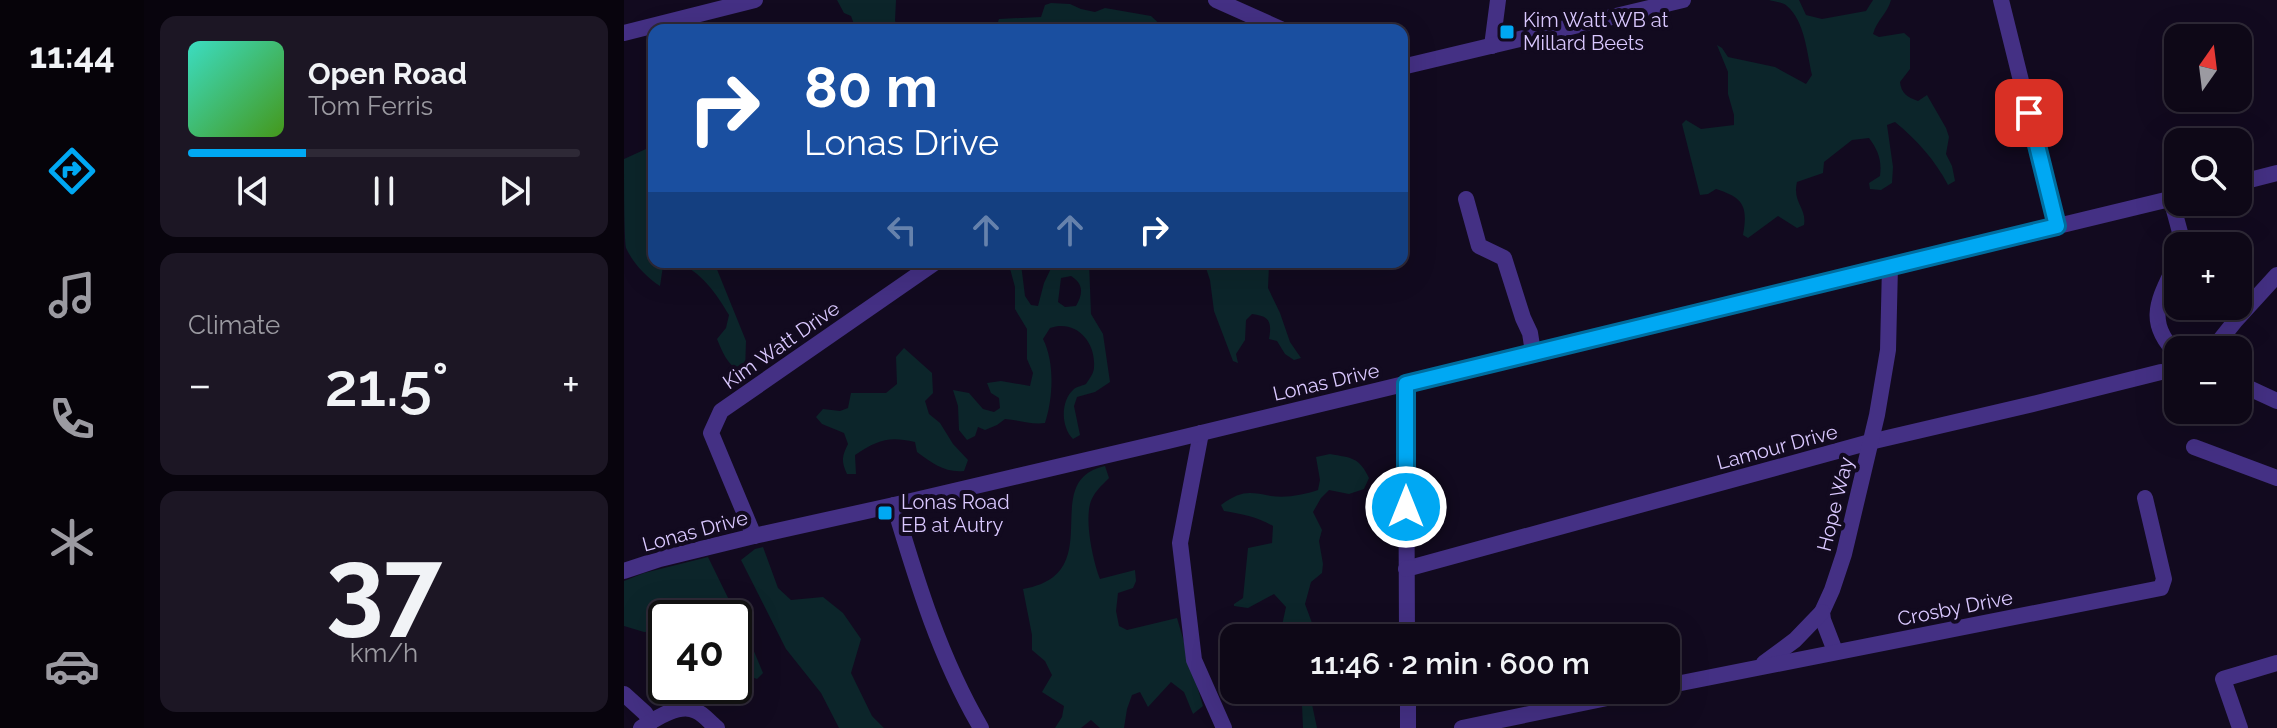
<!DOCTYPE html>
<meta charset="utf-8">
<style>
:root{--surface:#0e0817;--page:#1c1624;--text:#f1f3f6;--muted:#9b9aa1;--line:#2e2936;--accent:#00a8f3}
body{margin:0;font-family:Raleway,sans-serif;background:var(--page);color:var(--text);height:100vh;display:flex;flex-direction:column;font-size:30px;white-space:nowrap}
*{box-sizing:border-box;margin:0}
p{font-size:26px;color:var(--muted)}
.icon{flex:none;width:44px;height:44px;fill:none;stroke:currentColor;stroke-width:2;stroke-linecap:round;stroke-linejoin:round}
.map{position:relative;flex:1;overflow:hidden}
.drawer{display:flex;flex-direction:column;gap:16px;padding:16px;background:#08040d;width:480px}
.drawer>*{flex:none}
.top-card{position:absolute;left:24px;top:24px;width:760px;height:244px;border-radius:16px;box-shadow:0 8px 32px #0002,0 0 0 2px var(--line);background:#1a4fa0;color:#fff;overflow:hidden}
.needle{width:52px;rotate:14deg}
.controls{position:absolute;left:1540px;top:24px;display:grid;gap:16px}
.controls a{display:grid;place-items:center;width:88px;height:88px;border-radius:16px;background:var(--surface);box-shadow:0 8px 32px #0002,0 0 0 2px var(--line);font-size:40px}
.speed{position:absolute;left:24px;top:600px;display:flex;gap:16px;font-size:40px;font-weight:700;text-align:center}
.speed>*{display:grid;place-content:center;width:104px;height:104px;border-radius:50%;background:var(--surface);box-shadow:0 8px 32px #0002,0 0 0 2px var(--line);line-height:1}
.speed .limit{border:4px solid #111;border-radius:12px;background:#fff;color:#111}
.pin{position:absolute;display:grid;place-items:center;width:68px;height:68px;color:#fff;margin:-34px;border-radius:16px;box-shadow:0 4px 12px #0006}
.me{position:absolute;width:88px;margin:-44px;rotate:0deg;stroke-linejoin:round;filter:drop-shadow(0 0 6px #0008)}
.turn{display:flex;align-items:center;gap:28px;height:168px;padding:0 24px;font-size:36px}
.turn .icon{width:104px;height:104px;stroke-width:2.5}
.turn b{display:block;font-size:56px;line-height:68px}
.lanes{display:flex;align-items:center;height:76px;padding:0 24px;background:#0003;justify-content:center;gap:40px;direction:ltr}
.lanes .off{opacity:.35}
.big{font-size:60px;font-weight:600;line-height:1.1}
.drawer .card{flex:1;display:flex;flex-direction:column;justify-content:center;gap:12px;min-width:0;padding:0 28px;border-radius:16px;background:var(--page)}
.drawer .dial{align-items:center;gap:0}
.dial b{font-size:104px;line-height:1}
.song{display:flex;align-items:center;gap:24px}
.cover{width:96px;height:96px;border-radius:12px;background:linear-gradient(135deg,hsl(170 70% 55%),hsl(100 70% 35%))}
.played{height:8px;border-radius:4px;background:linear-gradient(90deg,var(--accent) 30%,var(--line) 30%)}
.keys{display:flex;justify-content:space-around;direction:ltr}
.heat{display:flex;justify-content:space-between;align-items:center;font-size:44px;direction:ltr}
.trip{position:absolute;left:596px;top:624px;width:460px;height:80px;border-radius:16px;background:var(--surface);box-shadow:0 8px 32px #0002,0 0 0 2px var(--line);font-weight:600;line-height:80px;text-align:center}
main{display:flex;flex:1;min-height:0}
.dock{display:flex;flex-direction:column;width:144px;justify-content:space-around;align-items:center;background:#060309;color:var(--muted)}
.dock .icon{width:56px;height:56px}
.dock .active{color:var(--accent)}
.dock b{font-size:36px;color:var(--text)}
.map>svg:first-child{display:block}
</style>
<main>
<nav class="dock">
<b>11:44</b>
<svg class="icon active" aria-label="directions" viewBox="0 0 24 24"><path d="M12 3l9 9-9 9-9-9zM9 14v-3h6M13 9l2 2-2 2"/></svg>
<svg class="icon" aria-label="music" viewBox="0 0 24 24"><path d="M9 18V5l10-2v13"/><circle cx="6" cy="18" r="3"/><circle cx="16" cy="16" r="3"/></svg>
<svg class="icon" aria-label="phone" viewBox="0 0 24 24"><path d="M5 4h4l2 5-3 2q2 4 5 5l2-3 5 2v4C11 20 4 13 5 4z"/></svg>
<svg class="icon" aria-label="climate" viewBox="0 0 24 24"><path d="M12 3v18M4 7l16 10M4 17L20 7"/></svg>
<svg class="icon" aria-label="car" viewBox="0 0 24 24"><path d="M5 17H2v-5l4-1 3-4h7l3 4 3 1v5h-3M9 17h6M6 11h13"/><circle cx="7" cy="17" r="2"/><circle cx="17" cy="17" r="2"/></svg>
</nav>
<section class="drawer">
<div class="card">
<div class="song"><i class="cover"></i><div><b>Open Road</b><p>Tom Ferris</p></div></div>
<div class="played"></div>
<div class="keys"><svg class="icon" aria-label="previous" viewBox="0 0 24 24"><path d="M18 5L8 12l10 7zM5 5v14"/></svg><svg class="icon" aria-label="pause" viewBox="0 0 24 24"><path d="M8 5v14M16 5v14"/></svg><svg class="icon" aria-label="next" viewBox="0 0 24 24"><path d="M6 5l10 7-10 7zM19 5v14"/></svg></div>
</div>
<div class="card"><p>Climate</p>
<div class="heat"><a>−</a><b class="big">21.5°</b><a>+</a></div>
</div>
<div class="card dial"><b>37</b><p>km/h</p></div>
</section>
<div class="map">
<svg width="1653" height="728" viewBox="0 0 1653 728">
<rect width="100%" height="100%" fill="#120a1f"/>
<g fill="#0c252a" fill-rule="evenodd">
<path d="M 213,0 L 272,0 L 271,21 L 276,30 L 232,30 L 227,16 L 220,13 Z"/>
<path d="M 1145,0 L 1175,0 L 1182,15 L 1198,19 L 1242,11 L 1249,0 L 1267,0 C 1263,14 1253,20 1249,34 L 1255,37 L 1280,33 L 1286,38 L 1286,69 L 1276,82 C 1277,93 1283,97 1294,101 L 1303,95 L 1322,128 L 1325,137 L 1322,154 L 1328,166 L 1331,181 L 1324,185 C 1311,160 1293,140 1271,122 L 1263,125 L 1269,167 L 1268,183 L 1257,190 L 1246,189 L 1245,183 L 1256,176 C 1258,160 1254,150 1245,138 L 1228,140 L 1200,162 L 1199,173 L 1173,182 C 1168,202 1183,208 1180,225 L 1173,228 L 1154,216 L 1124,238 L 1119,235 C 1124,206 1120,198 1092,189 L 1084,194 L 1076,195 L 1058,124 L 1062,120 L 1077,129 L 1110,125 L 1110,115 L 1104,94 L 1104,72 L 1093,45 L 1098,48 L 1104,57 L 1151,67 L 1182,84 L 1188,75 C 1183,54 1181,21 1163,6 C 1159,2 1151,2 1145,0 Z"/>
<path d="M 427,3 L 446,4 L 457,9 L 471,12 L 481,8 L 527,16 L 542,30 L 371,30 L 375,19 L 417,17 L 421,5 Z"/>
<path d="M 30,119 L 30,262 L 51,262 L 39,266 L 36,286 C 22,277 9,263 2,248 C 0,238 0,175 0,159 L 22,149 L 27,134 L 23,121 Z"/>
<path d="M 52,262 L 90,262 L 122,341 L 121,372 C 104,368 99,353 93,339 L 102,328 L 105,315 C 92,293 77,271 52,262 Z"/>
<path d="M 390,262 L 397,264 L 401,296 L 407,305 L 414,306 L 420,283 L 430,262 L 465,262 L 467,314 L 479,334 L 486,382 L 471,392 L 453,397 L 450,406 L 456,435 L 449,439 C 437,427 436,401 450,389 C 452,387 460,385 462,384 C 466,378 470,373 470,367 C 472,341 451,319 426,328 L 419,339 C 431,363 429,398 421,423 C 408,425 395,420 381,419 L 373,425 L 361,430 L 354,427 L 351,436 L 343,440 L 335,430 L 334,406 L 329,390 L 345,393 L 359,409 L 370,412 L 376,408 L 375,398 L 367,393 L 363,383 L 377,381 L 406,386 L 409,373 L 403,359 L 403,329 L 391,309 L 391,287 L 385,265 ZM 447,276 C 460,284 459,294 452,306 L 441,307 L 434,302 L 437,278 Z"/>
<path d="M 580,262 L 650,262 L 645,265 L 644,288 L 656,313 L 666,342 L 677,358 L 670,360 L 661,354 L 653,341 L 645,339 C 648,322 646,316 628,314 L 622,320 L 621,340 L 612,354 L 614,363 L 609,361 L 590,311 L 586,280 Z"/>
<path d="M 280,348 L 308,373 L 309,393 L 301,401 L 305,414 L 316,423 L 329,444 L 344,460 L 340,471 C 321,473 308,463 293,452 L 291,442 C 264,436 254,440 231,455 L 232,474 L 223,474 C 217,461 218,456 224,444 L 220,433 L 198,424 L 192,417 L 199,409 L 216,411 L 224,408 L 227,393 L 262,393 L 273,384 L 272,357 Z"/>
<path d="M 706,454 C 728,458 735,457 745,478 L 740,489 L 725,494 L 705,490 L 697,498 L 689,512 L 698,530 L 695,541 L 699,564 L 698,573 L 687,582 L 681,604 L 688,623 L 683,638 L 651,638 L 657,630 L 662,607 L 650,594 L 624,608 L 610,606 L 610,604 L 619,598 L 624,548 L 648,543 L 649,526 C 634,517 617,514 600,511 L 597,505 C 618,490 625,492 647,496 C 663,498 679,495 694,490 L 696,480 L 692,457 Z"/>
<path d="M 481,466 L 485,478 C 477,486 469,493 466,504 C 461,523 469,561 476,579 L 511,570 L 512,581 L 509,588 L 494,593 L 492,611 L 495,626 L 503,630 L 553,618 L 579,706 L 569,714 L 560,692 L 547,682 L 524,707 L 516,692 L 508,695 L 503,709 L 500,728 L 476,728 L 467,720 L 457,728 L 431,728 L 438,717 L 440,706 L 418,692 L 428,675 L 421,661 L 408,650 L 408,635 L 399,589 C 487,574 412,481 481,466 Z"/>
<path d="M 139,547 L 154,588 L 167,600 L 199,597 L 219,613 L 237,639 L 227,673 L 248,716 L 260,728 L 215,728 L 197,693 L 162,649 L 117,560 L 131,549 Z"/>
<path d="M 84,557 L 129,649 L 139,673 L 133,679 L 122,675 L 110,663 L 110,618 L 42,618 L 42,630 L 20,632 L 0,626 L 0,581 L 20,573 Z"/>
<path d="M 675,690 L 685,690 L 693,728 L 679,728 L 678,705 Z"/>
</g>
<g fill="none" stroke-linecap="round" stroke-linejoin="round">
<g stroke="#443084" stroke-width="16">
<path d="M 592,0 L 659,30"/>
<path d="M 1377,0 L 1433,226"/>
<path d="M 0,33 L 131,0"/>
<path d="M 868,46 L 874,0"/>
<path d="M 778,67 L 1059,0"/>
<path d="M 1614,183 L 1653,173"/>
<path d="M 842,199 L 855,246 L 880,258 L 899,318 L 906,333 L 909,352"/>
<path d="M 1547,199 L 1557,236 L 1557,246"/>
<path d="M 1554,259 C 1537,297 1518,320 1554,355"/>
<path d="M 1588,350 L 1612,320 L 1653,275"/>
<path d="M 1614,383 L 1653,401"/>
<path d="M 782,384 L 783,638"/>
<path d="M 577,433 L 556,543 L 570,660 L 600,728"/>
<path d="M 1570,447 L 1653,478"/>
<path d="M 270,505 C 293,582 316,658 357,728"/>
<path d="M 130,536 L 87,433 L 97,411 L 312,262"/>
<path d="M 782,569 L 1246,442 L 1413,403 L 1537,372"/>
<path d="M 0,571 L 36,559 L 130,536 L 270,505 L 544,441 L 1554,197"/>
<path d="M 1211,651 L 1199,620 L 1198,612 L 1208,590 L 1220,554 L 1253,415 L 1264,350 L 1266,266"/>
<path d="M 1140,663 L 1171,640 L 1198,612"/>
<path d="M 1042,686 L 1537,588 L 1540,579 L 1521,498"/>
<path d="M 784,690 L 784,728"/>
<path d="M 0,694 L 21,713 L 27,722"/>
<path d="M 17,728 C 31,719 56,702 72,711 C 80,714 86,723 93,728"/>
<path d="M 838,728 L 1022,690"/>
<path d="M 1616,728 L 1599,679 L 1653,663"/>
</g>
</g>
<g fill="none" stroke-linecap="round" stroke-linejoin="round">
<defs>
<path id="route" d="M 782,507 L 782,384 L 1433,226 L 1405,113"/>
</defs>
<use href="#route" stroke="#006d9e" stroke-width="20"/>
<use href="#route" stroke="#00a8f3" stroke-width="14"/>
</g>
<g fill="#00a8f3" stroke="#120a1f" stroke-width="3">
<rect x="875" y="24" width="16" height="16" rx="4"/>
<rect x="253" y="505" width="16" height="16" rx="4"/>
</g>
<g text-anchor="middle" stroke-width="8" stroke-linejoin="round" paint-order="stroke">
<g font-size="20" fill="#dac8ff" stroke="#120a1f" text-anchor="start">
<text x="899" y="27">Kim Watt WB at<tspan x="899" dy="23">Millard Beets</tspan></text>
<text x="277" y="509">Lonas Road<tspan x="277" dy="23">EB at Autry</tspan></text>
</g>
<g font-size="20" fill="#dac8ff" stroke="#120a1f">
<text transform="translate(157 345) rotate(-35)" y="7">Kim Watt Drive</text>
<text transform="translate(702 382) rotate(-13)" y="7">Lonas Drive</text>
<text transform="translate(1153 447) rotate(-15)" y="7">Lamour Drive</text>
<text transform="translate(1211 504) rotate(-76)" y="7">Hope Way</text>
<text transform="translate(71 531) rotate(-15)" y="7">Lonas Drive</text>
<text transform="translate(1331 608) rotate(-11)" y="7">Crosby Drive</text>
</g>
</g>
</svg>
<div class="controls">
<a><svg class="needle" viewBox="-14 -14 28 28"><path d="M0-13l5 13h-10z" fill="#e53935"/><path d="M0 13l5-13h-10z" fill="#9b9aa1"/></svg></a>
<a><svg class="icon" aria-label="search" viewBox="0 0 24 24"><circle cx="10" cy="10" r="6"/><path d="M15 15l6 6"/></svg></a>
<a>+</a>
<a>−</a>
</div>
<div class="speed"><div class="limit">40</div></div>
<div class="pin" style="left:1405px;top:113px;background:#d93025"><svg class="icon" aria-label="arrive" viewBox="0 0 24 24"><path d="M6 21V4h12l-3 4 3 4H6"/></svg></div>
<svg class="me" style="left:782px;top:507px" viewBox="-20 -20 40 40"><circle r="17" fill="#00a8f3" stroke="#fff" stroke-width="3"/><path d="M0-11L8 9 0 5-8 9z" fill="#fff"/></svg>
<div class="trip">11:46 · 2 min · 600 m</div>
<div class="top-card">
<div class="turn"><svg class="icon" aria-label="right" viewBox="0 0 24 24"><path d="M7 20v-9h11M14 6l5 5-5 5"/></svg><div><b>80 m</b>Lonas Drive</div></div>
<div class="lanes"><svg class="icon off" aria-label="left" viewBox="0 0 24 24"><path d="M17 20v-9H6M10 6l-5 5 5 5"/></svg><svg class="icon off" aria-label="ahead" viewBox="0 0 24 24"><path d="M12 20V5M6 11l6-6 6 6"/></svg><svg class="icon off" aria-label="ahead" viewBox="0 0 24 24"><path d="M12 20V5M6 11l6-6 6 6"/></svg><svg class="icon" aria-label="right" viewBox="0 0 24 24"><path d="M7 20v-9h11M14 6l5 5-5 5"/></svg></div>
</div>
</div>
</main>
